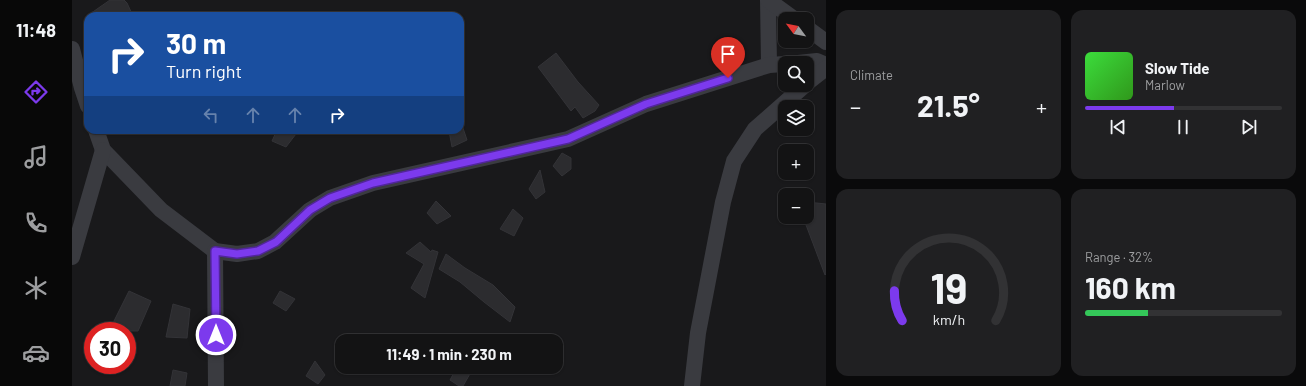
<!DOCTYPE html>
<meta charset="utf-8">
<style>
:root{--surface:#131314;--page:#202022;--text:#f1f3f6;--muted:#9d9ea0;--line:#323234;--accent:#7c3aed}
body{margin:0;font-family:Barlow,sans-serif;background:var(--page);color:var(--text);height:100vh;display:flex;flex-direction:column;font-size:15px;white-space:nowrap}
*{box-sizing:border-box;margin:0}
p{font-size:13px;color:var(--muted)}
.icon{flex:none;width:22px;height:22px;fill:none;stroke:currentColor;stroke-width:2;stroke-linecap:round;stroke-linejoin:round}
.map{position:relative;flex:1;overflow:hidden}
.details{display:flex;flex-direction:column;gap:10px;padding:10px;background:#0a0a0b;width:480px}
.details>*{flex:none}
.guide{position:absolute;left:12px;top:12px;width:380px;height:122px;border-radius:12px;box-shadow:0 1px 3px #0004,0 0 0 1px var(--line);background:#1a4fa0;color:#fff;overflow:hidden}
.needle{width:26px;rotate:302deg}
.fabs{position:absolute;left:706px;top:12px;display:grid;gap:8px}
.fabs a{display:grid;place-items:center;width:36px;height:36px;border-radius:8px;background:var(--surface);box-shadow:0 1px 3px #0004,0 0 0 1px var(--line);font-size:20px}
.speed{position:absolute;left:12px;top:322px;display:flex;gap:8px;font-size:20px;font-weight:700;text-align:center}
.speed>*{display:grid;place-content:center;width:52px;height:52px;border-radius:50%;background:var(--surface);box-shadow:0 1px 3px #0004,0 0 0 1px var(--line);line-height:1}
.speed .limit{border:6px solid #d22;background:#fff;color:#111}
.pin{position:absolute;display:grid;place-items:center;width:34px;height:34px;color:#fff;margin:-41px -17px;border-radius:50% 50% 50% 0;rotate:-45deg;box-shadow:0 0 4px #0007}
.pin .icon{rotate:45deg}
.me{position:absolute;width:44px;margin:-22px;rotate:0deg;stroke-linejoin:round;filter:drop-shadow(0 0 3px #0008)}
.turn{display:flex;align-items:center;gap:14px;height:84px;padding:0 16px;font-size:18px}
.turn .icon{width:52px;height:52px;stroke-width:2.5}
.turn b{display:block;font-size:28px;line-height:34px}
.lanes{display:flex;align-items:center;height:38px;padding:0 16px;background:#0003;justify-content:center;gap:20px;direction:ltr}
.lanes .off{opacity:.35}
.big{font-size:30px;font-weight:700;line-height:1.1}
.details .card{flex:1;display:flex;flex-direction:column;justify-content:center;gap:6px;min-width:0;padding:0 14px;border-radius:12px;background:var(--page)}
.details .dial{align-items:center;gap:0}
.dial svg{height:104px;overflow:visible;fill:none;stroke:var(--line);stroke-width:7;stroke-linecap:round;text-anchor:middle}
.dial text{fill:var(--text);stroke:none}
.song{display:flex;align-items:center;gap:12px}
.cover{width:48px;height:48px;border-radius:6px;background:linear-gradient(135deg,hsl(120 70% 55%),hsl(110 70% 35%))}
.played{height:4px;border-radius:2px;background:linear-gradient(90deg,var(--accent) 45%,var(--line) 45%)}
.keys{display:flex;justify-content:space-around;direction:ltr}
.heat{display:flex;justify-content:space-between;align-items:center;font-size:22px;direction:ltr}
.charge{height:6px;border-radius:3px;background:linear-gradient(90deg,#34c759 32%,var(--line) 0)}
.details .tiles{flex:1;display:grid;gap:10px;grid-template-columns:repeat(2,1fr)}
.trip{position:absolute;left:263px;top:334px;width:228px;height:40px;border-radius:12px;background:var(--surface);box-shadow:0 1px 3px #0004,0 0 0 1px var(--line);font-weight:700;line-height:40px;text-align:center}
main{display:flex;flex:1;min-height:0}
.menu{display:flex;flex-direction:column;width:72px;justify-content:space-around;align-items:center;background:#080808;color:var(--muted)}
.menu .icon{width:28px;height:28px}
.menu .on{color:var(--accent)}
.menu b{font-size:18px;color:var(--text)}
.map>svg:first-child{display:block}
</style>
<main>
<nav class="menu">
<b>11:48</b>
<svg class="icon on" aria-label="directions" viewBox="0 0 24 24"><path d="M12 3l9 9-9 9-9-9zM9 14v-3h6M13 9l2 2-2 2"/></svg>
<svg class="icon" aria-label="music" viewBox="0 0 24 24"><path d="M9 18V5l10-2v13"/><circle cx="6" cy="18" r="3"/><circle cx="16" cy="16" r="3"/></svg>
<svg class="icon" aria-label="phone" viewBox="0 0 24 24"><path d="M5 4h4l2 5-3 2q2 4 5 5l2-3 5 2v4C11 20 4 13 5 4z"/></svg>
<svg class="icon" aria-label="climate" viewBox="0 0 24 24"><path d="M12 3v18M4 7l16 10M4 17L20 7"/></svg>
<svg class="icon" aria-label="car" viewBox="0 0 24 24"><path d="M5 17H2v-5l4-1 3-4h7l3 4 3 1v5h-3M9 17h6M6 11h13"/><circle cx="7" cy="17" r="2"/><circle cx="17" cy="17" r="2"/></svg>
</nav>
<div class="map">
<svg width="754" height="386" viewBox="0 0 754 386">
<rect width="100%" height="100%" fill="#19191b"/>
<g fill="#2c2c2f" stroke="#333337">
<path d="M 38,0 L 52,0 L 55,3 L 61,16 L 15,16 Z"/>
<path d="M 484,53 L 506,82 L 527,105 L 523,111 L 511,118 L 503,107 L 499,111 L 466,67 Z"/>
<path d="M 390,125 L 395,140 L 380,147 L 377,131 L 380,130 L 388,130 L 388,126 Z"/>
<path d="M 205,130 L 215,130 L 224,134 L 214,147 L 200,141 Z"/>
<path d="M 490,153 L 499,158 L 499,169 L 490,176 L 481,166 Z"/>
<path d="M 468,170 L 473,192 L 464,199 L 457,189 Z"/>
<path d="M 364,201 L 379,216 L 365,224 L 355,213 Z"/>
<path d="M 735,202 L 754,204 L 754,274 L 753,275 L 731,217 L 735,217 Z"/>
<path d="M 441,209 L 451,218 L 442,236 L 428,229 Z"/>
<path d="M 348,242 L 359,252 L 360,250 L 366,252 L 353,298 L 339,288 L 352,264 L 334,253 Z"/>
<path d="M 374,254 L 393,268 L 421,285 L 443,307 L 438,322 L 412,302 L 388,282 L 367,269 Z"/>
<path d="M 57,291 L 79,301 L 66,331 L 37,331 Z"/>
<path d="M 208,291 L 223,299 L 214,311 L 201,303 Z"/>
<path d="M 101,304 L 118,309 L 115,338 L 94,337 Z"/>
<path d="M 243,361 L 253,375 L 246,384 L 234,376 Z"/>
<path d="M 385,367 L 388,367 L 399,372 L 391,386 L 387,386 L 378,380 Z"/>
<path d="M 101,370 L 115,373 L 113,386 L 98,386 Z"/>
</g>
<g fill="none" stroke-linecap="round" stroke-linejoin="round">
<g stroke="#3a3b40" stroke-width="16">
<path d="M 696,0 L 697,65"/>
<path d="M 696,0 L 722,19"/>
<path d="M 735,28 L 754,42"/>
<path d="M 0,49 L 10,88 L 16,106"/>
<path d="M 726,63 L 745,61 L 754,65"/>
<path d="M 735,83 L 754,68"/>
<path d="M 24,130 L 31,150 L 89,210 L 143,251 L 165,254 L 186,251 L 203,242 L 238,210 L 258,198 L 301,183 L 496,139 L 574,104 L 697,65 L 713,64"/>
<path d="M 143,251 L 144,386"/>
<path d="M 0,257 L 31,150"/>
<path d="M 620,386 L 626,333 L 651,202 L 662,161 L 683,129 L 733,85"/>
</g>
</g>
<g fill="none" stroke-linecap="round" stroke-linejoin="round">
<defs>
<path id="route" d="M 144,335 L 143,251 L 165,254 L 186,251 L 204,242 L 238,210 L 258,198 L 301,183 L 496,139 L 574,104 L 656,78"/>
</defs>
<use href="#route" stroke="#51269a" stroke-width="10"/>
<use href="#route" stroke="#7c3aed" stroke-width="7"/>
</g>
</svg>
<div class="fabs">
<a><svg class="needle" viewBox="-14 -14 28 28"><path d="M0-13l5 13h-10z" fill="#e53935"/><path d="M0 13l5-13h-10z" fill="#9d9ea0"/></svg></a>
<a><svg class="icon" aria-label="search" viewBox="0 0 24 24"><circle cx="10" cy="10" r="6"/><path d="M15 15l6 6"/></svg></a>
<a><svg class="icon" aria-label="layers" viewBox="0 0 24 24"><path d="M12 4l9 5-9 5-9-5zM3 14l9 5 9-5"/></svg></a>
<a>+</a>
<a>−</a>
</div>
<div class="speed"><div class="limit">30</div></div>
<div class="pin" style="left:656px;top:78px;background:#d93025"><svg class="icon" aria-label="arrive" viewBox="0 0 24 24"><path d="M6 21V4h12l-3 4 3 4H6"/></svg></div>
<svg class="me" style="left:144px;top:335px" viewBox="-20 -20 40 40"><circle r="17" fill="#7c3aed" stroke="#fff" stroke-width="3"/><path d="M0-11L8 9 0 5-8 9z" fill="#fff"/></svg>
<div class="trip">11:49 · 1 min · 230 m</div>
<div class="guide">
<div class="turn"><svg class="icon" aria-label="right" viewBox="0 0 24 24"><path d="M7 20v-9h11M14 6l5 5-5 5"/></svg><div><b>30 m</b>Turn right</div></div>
<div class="lanes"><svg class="icon off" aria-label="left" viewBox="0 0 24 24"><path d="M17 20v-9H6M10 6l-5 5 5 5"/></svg><svg class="icon off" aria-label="ahead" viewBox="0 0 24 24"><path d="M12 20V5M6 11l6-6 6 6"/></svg><svg class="icon off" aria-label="ahead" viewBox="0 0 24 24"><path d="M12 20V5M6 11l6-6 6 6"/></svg><svg class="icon" aria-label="right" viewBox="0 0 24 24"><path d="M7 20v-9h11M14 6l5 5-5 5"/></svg></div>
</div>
</div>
<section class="details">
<div class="tiles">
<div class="card"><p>Climate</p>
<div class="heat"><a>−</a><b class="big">21.5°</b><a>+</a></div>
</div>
<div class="card">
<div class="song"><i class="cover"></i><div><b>Slow Tide</b><p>Marlow</p></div></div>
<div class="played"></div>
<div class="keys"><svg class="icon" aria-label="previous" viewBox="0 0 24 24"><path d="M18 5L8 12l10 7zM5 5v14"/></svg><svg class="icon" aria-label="pause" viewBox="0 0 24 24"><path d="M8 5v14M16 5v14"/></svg><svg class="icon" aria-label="next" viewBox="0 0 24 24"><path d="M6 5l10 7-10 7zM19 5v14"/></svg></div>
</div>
<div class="card dial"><svg viewBox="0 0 100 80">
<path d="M14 69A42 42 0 1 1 86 69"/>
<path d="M14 69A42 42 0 0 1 8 46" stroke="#7c3aed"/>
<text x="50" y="56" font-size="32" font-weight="700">19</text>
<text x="50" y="72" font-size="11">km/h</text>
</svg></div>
<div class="card"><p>Range · 32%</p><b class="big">160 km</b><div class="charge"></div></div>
</div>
</section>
</main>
